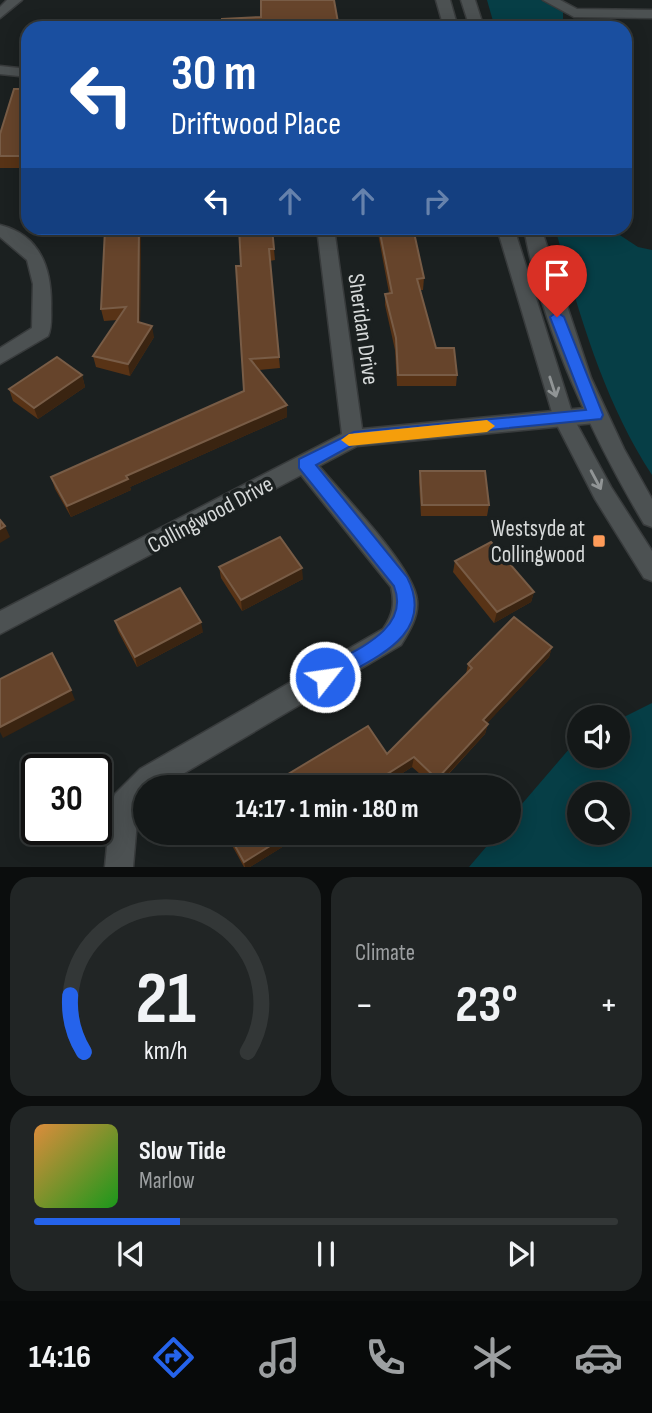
<!DOCTYPE html>
<meta charset="utf-8">
<style>
:root{--surface:#141818;--page:#212525;--text:#f1f3f6;--muted:#9da0a2;--line:#333737;--accent:#2563eb}
body{margin:0;font-family:"Sofia Sans Condensed",sans-serif;background:var(--page);color:var(--text);height:100vh;display:flex;flex-direction:column;font-size:26px;white-space:nowrap}
*{box-sizing:border-box;margin:0}
p{font-size:23px;color:var(--muted)}
.icon{flex:none;width:38px;height:38px;fill:none;stroke:currentColor;stroke-width:2;stroke-linecap:round;stroke-linejoin:round}
.map{position:relative;height:867px;overflow:hidden}
.panel{display:flex;flex-direction:column;gap:10px;padding:10px;background:#0b0d0d;flex:1}
.panel>*{flex:none}
.banner{position:absolute;left:21px;top:21px;width:611px;height:214px;border-radius:21px;box-shadow:0 4px 18px #0003,0 0 0 2px var(--line);background:#1a4fa0;color:#fff;overflow:hidden}
.buttons{position:absolute;left:567px;top:705px;display:grid;gap:14px}
.buttons a{display:grid;place-items:center;width:63px;height:63px;border-radius:50%;background:var(--surface);box-shadow:0 4px 18px #0003,0 0 0 2px var(--line);font-size:35px}
.speed{position:absolute;left:21px;top:754px;display:flex;gap:14px;font-size:35px;font-weight:700;text-align:center}
.speed>*{display:grid;place-content:center;width:91px;height:91px;border-radius:50%;background:var(--surface);box-shadow:0 4px 18px #0003,0 0 0 2px var(--line);line-height:1}
.speed .limit{border:4px solid #111;border-radius:10px;background:#fff;color:#111}
.pin{position:absolute;display:grid;place-items:center;width:60px;height:60px;color:#fff;margin:-72px -30px;border-radius:50% 50% 50% 0;rotate:-45deg;box-shadow:0 0 7px #0007}
.pin .icon{rotate:45deg}
.me{position:absolute;width:77px;margin:-38px;rotate:60deg;stroke-linejoin:round;filter:drop-shadow(0 0 5px #0008)}
.turn{display:flex;align-items:center;gap:24px;height:147px;padding:0 35px;font-size:32px}
.turn .icon{width:91px;height:91px;stroke-width:2.5}
.turn b{display:block;font-size:49px;line-height:60px}
.lanes{display:flex;align-items:center;height:66px;padding:0 35px;background:#0003;justify-content:center;gap:35px;direction:ltr}
.lanes .off{opacity:.35}
.big{font-size:52px;font-weight:700;line-height:1.1}
.panel .widget{flex:1;display:flex;flex-direction:column;justify-content:center;gap:10px;min-width:0;padding:0 24px;border-radius:21px;background:var(--page)}
.panel .dial{align-items:center;gap:0}
.dial svg{height:182px;overflow:visible;fill:none;stroke:var(--line);stroke-width:7;stroke-linecap:round;text-anchor:middle}
.dial text{fill:var(--text);stroke:none}
.song{display:flex;align-items:center;gap:21px}
.cover{width:84px;height:84px;border-radius:10px;background:linear-gradient(135deg,hsl(30 70% 55%),hsl(120 70% 35%))}
.played{height:7px;border-radius:4px;background:linear-gradient(90deg,var(--accent) 25%,var(--line) 25%)}
.keys{display:flex;justify-content:space-around;direction:ltr}
.heat{display:flex;justify-content:space-between;align-items:center;font-size:38px;direction:ltr}
.panel .tiles{flex:1;display:grid;gap:10px;grid-template-columns:1fr 1fr}
.widget:last-child{grid-column:span 2}
.trip{position:absolute;left:133px;top:775px;width:388px;height:70px;border-radius:35px;background:var(--surface);box-shadow:0 4px 18px #0003,0 0 0 2px var(--line);font-weight:700;line-height:70px;text-align:center}
.tab-bar{display:flex;height:112px;justify-content:space-around;align-items:center;background:#080a0a;color:var(--muted)}
.tab-bar .icon{width:49px;height:49px}
.tab-bar .active{color:var(--accent)}
.tab-bar b{font-size:32px;color:var(--text)}
.map>svg:first-child{display:block}
</style>
<div class="map">
<svg width="652" height="867" viewBox="0 0 652 867">
<rect width="100%" height="100%" fill="#1b2020"/>
<g fill="#063e46" fill-rule="evenodd">
<path d="M 487,0 L 541,0 L 563,12 L 563,28 L 495,28 Z"/>
<path d="M 555,228 L 609,228 L 638,247 L 652,250 L 652,475 C 603,400 579,313 555,228 Z"/>
<path d="M 652,703 L 652,867 L 469,867 L 498,833 L 509,833 L 509,819 L 576,741 L 579,739 L 579,756 L 618,756 L 618,720 ZM 579,794 L 618,794 L 618,833 L 579,833 Z"/>
</g>
<g fill="none" stroke-linecap="round" stroke-linejoin="round">
<defs>
<g id="minor">
<path d="M 7,0 L 22,0 L 0,18 L 0,7 Z"/>
<path d="M 543,0 L 560,0 L 577,9 L 652,10 L 652,18 L 574,17 Z"/>
<path d="M 0,66 L 28,69 L 28,77 L 0,74 Z"/>
<path d="M 0,225 C 41,235 52,270 51,308 C 51,317 52,328 48,336 L 0,364 L 0,348 L 32,328 L 33,284 L 27,260 L 0,237 Z"/>
<path d="M 317,228 L 334,228 L 362,429 L 595,407 L 602,410 L 605,415 L 602,420 L 595,423 L 357,446 L 319,466 C 342,494 414,567 417,600 C 419,616 409,632 401,645 L 159,788 L 145,788 L 145,803 L 138,810 L 133,867 L 105,867 L 111,804 L 115,794 L 140,769 L 383,629 C 393,615 395,604 391,587 L 301,475 L 0,634 L 0,611 L 342,434 Z"/>
</g>
<g id="secondary">
<path d="M 436,0 L 450,0 L 458,28 L 444,28 Z"/>
<path d="M 461,0 L 475,0 L 484,28 L 470,28 Z"/>
<path d="M 497,228 L 514,228 L 574,419 L 611,487 L 652,551 L 652,581 L 644,578 L 595,499 L 554,419 Z"/>
<path d="M 524,228 L 541,228 L 591,378 L 624,449 L 652,499 L 652,527 L 644,524 C 592,436 542,329 524,228 Z"/>
</g>
</defs>
<use href="#minor" stroke="#383b3c" stroke-width="3"/>
<use href="#secondary" stroke="#383b3c" stroke-width="3"/>
<use href="#minor" fill="#4c5152" fill-rule="evenodd"/>
<use href="#secondary" fill="#4c5152" fill-rule="evenodd"/>
</g>
<g fill="#583316">
<path d="M 28,89 L 28,168 L 0,168 L 0,134 Z"/>
<path d="M 122,228 L 155,228 L 139,229 L 141,239 L 140,323 L 154,337 L 130,376 L 96,367 L 93,356 L 118,320 L 104,321 L 101,309 Z"/>
<path d="M 272,228 L 275,260 L 270,261 L 280,368 L 259,370 L 287,417 L 130,487 L 131,490 L 71,517 L 55,489 L 51,477 L 244,391 L 241,266 Z"/>
<path d="M 377,228 L 413,228 L 424,278 L 423,290 L 420,290 L 436,348 L 457,375 L 456,386 L 397,386 L 395,350 L 385,305 L 385,294 L 389,293 Z"/>
<path d="M 82,375 L 85,387 L 38,419 L 13,401 L 9,389 Z"/>
<path d="M 420,471 L 489,505 L 487,516 L 421,516 L 419,482 Z"/>
<path d="M 455,561 L 534,592 L 531,602 L 494,623 L 453,572 Z"/>
<path d="M 219,567 L 303,579 L 242,611 L 221,578 Z"/>
<path d="M 115,621 L 203,632 L 137,667 L 118,631 Z"/>
<path d="M 552,647 L 549,657 L 487,723 L 488,724 L 485,734 L 436,788 L 412,767 L 379,788 L 265,788 L 387,754 L 466,674 L 468,664 Z"/>
<path d="M 225,833 L 305,833 L 250,867 L 244,867 Z"/>
</g>
<g fill="#3a2411">
<path d="M 139,228 L 141,239 L 140,334 L 138,322 Z"/>
<path d="M 152,326 L 154,337 L 130,376 L 128,364 Z"/>
<path d="M 82,375 L 85,387 L 38,419 L 34,408 Z"/>
<path d="M 287,405 L 287,417 L 130,487 L 131,490 L 71,517 L 67,506 L 126,476 Z"/>
<path d="M 5,526 L 10,537 L 0,543 L 0,529 Z"/>
<path d="M 302,568 L 303,579 L 242,611 L 241,600 Z"/>
<path d="M 534,592 L 531,602 L 494,623 L 497,612 Z"/>
<path d="M 201,622 L 203,632 L 137,667 L 135,657 Z"/>
<path d="M 552,647 L 549,657 L 481,730 L 483,720 Z"/>
<path d="M 71,690 L 75,700 L 3,738 L 0,732 L 0,727 Z"/>
<path d="M 488,724 L 485,734 L 435,788 L 437,779 Z"/>
<path d="M 414,757 L 412,767 L 379,788 L 365,788 Z"/>
<path d="M 291,833 L 305,833 L 250,867 L 245,867 L 244,862 Z"/>
</g>
<g fill="#66442b" stroke="#785c46" stroke-width="2">
<path d="M 261,0 L 334,0 L 339,28 L 222,28 L 222,19 L 261,17 Z"/>
<path d="M 14,89 L 28,89 L 28,156 L 0,156 L 0,134 Z"/>
<path d="M 139,228 L 138,322 L 152,326 L 128,364 L 93,356 L 126,307 L 101,309 L 105,230 Z"/>
<path d="M 239,228 L 272,228 L 274,249 L 269,249 L 279,357 L 250,359 L 287,405 L 126,476 L 128,479 L 67,506 L 51,477 L 244,391 L 236,266 L 241,266 Z"/>
<path d="M 379,228 L 413,228 L 424,278 L 417,279 L 436,348 L 454,348 L 457,375 L 398,375 L 396,338 L 385,294 L 392,293 Z"/>
<path d="M 57,357 L 82,375 L 34,408 L 9,389 Z"/>
<path d="M 420,471 L 485,471 L 489,505 L 422,505 Z"/>
<path d="M 0,520 L 5,526 L 0,529 Z"/>
<path d="M 280,537 L 302,568 L 241,600 L 219,567 Z"/>
<path d="M 491,542 L 534,592 L 497,612 L 455,561 Z"/>
<path d="M 180,588 L 201,622 L 135,657 L 115,621 Z"/>
<path d="M 514,617 L 552,647 L 483,720 L 488,724 L 437,779 L 414,757 L 365,788 L 265,788 L 368,726 L 387,754 L 472,668 L 468,664 Z"/>
<path d="M 52,653 L 71,690 L 0,727 L 0,679 Z"/>
<path d="M 228,833 L 291,833 L 244,862 Z"/>
</g>
<defs><path id="oneway-shaft" d="M-6 0H5M1.5-3L5.5 0L1.5 3" fill="none" stroke-width="1.6" stroke-linecap="round" stroke-linejoin="round" transform="scale(1.75)"/></defs>
<g stroke="#919596">
<use href="#oneway-shaft" transform="translate(553 387) rotate(72)"/>
<use href="#oneway-shaft" transform="translate(596 480) rotate(62)"/>
</g>
<path fill="#2563eb" stroke="#184099" stroke-width="2" d="M 557,312 L 564,317 L 603,415 L 601,419 L 356,443 L 316,465 L 407,577 C 437,636 373,658 331,683 L 325,686 L 318,683 L 315,677 L 318,671 C 349,652 412,632 394,586 L 299,468 L 299,459 L 354,432 L 586,410 L 550,317 Z"/>
<path fill="#f59e0b" d="M 487,420 L 495,426 L 487,432 L 349,446 L 341,440 L 349,434 Z"/>
<rect fill="#fe9b59" stroke="#1b2020" stroke-width="2.5" x="592" y="534" width="14" height="14" rx="3.5"/>
<g text-anchor="middle" stroke-width="7" stroke-linejoin="round" paint-order="stroke">
<g font-size="23" fill="#d6d9d9" stroke="#1b2020">
<text transform="translate(364 329) rotate(82)" y="8">Sheridan Drive</text>
<text transform="translate(210 514) rotate(-28)" y="8">Collingwood Drive</text>
</g>
<g font-size="23" fill="#d6d9d9" stroke="#1b2020" text-anchor="end">
<text x="585" y="536">Westsyde at<tspan x="585" dy="26">Collingwood</tspan></text>
</g>
</g>
</svg>
<div class="buttons">
<a><svg class="icon" aria-label="sound" viewBox="0 0 24 24"><path d="M4 9h4l5-4v14l-5-4H4zM17 9q2 3 0 6"/></svg></a>
<a><svg class="icon" aria-label="search" viewBox="0 0 24 24"><circle cx="10" cy="10" r="6"/><path d="M15 15l6 6"/></svg></a>
</div>
<div class="speed"><div class="limit">30</div></div>
<div class="pin" style="left:557px;top:317px;background:#d93025"><svg class="icon" aria-label="arrive" viewBox="0 0 24 24"><path d="M6 21V4h12l-3 4 3 4H6"/></svg></div>
<svg class="me" style="left:325px;top:677px" viewBox="-20 -20 40 40"><circle r="17" fill="#2563eb" stroke="#fff" stroke-width="3"/><path d="M0-11L8 9 0 5-8 9z" fill="#fff"/></svg>
<div class="trip">14:17 · 1 min · 180 m</div>
<div class="banner">
<div class="turn"><svg class="icon" aria-label="left" viewBox="0 0 24 24"><path d="M17 20v-9H6M10 6l-5 5 5 5"/></svg><div><b>30 m</b>Driftwood Place</div></div>
<div class="lanes"><svg class="icon" aria-label="left" viewBox="0 0 24 24"><path d="M17 20v-9H6M10 6l-5 5 5 5"/></svg><svg class="icon off" aria-label="ahead" viewBox="0 0 24 24"><path d="M12 20V5M6 11l6-6 6 6"/></svg><svg class="icon off" aria-label="ahead" viewBox="0 0 24 24"><path d="M12 20V5M6 11l6-6 6 6"/></svg><svg class="icon off" aria-label="right" viewBox="0 0 24 24"><path d="M7 20v-9h11M14 6l5 5-5 5"/></svg></div>
</div>
</div>
<section class="panel">
<div class="tiles">
<div class="widget dial"><svg viewBox="0 0 100 80">
<path d="M14 69A42 42 0 1 1 86 69"/>
<path d="M14 69A42 42 0 0 1 8 44" stroke="#2563eb"/>
<text x="50" y="56" font-size="32" font-weight="700">21</text>
<text x="50" y="72" font-size="11">km/h</text>
</svg></div>
<div class="widget"><p>Climate</p>
<div class="heat"><a>−</a><b class="big">23°</b><a>+</a></div>
</div>
<div class="widget">
<div class="song"><i class="cover"></i><div><b>Slow Tide</b><p>Marlow</p></div></div>
<div class="played"></div>
<div class="keys"><svg class="icon" aria-label="previous" viewBox="0 0 24 24"><path d="M18 5L8 12l10 7zM5 5v14"/></svg><svg class="icon" aria-label="pause" viewBox="0 0 24 24"><path d="M8 5v14M16 5v14"/></svg><svg class="icon" aria-label="next" viewBox="0 0 24 24"><path d="M6 5l10 7-10 7zM19 5v14"/></svg></div>
</div>
</div>
</section>
<nav class="tab-bar">
<b>14:16</b>
<svg class="icon active" aria-label="directions" viewBox="0 0 24 24"><path d="M12 3l9 9-9 9-9-9zM9 14v-3h6M13 9l2 2-2 2"/></svg>
<svg class="icon" aria-label="music" viewBox="0 0 24 24"><path d="M9 18V5l10-2v13"/><circle cx="6" cy="18" r="3"/><circle cx="16" cy="16" r="3"/></svg>
<svg class="icon" aria-label="phone" viewBox="0 0 24 24"><path d="M5 4h4l2 5-3 2q2 4 5 5l2-3 5 2v4C11 20 4 13 5 4z"/></svg>
<svg class="icon" aria-label="climate" viewBox="0 0 24 24"><path d="M12 3v18M4 7l16 10M4 17L20 7"/></svg>
<svg class="icon" aria-label="car" viewBox="0 0 24 24"><path d="M5 17H2v-5l4-1 3-4h7l3 4 3 1v5h-3M9 17h6M6 11h13"/><circle cx="7" cy="17" r="2"/><circle cx="17" cy="17" r="2"/></svg>
</nav>
